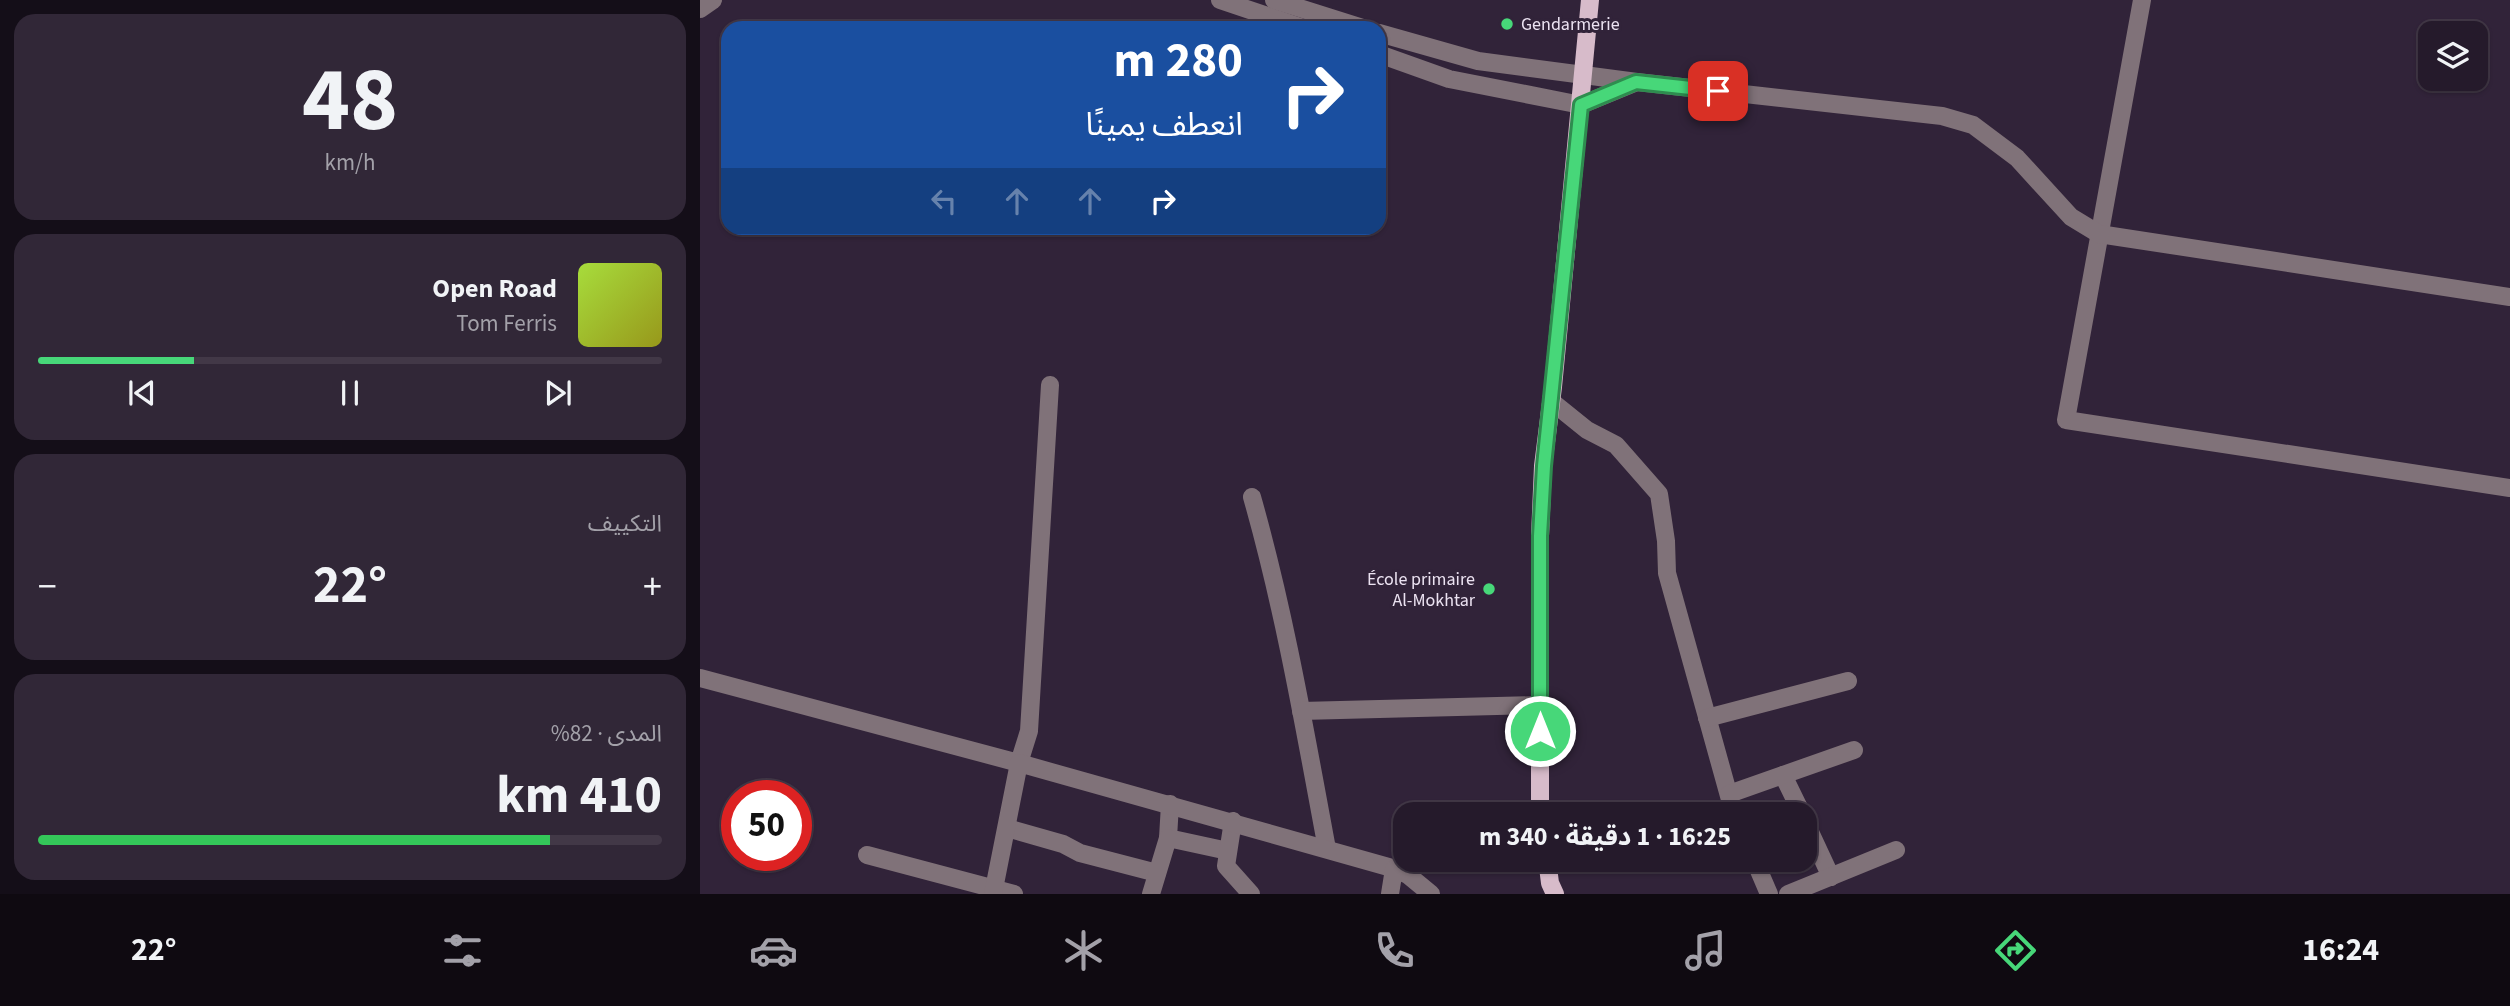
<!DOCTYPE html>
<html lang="ar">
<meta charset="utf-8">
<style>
:root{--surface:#251a2b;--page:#312737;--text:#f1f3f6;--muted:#a3a1a9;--line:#423847;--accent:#47d779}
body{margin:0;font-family:"Source Sans 3","Noto Sans Arabic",sans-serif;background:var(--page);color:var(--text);direction:rtl;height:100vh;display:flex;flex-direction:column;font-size:26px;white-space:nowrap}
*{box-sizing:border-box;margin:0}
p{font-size:23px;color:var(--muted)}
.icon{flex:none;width:38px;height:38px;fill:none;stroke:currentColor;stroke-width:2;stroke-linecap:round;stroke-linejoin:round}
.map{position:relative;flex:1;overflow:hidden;direction:ltr}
.panel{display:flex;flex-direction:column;gap:14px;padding:14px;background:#140e18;width:700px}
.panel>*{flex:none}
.top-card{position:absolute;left:21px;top:21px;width:665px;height:214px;border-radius:21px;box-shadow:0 2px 5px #0004,0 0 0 2px var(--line);direction:rtl;background:#1a4fa0;color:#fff;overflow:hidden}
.controls{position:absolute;left:1718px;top:21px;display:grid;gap:14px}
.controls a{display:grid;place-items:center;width:70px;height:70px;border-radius:14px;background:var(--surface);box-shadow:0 2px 5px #0004,0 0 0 2px var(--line);font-size:35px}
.speed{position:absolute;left:21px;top:780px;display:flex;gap:14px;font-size:35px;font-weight:700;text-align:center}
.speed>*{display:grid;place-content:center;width:91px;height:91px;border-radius:50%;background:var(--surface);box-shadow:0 2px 5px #0004,0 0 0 2px var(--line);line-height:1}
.speed .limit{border:10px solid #d22;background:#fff;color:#111}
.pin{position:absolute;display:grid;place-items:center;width:60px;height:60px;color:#fff;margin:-30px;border-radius:14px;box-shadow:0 4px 10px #0006}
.me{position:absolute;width:77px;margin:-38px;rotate:0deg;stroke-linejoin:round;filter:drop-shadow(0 0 5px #0008)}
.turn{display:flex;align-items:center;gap:24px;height:147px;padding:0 28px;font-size:32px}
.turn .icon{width:91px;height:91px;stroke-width:2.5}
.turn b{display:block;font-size:49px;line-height:60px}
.lanes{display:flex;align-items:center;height:66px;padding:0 28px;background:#0003;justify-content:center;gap:35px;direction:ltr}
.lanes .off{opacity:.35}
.big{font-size:52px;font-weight:700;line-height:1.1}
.panel .card{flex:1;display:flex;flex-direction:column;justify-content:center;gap:10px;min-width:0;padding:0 24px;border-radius:21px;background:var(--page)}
.panel .dial{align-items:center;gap:0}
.dial b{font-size:91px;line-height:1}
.song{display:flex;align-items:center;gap:21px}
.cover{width:84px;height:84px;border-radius:10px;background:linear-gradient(135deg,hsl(80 70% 55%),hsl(60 70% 35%))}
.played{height:7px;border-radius:4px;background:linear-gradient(90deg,var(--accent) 25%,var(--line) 25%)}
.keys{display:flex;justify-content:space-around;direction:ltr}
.heat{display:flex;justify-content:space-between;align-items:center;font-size:38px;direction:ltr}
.charge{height:10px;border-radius:5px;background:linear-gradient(90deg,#34c759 82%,var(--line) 0)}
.trip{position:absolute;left:693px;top:802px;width:424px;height:70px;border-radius:21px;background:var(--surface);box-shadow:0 2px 5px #0004,0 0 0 2px var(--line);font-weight:700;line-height:70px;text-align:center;direction:rtl}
.dock{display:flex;height:112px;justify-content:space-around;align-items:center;background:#0f0a11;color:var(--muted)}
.dock .icon{width:49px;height:49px}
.dock .on{color:var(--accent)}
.dock b{font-size:32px;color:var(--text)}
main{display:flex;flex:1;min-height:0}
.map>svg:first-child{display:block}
</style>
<main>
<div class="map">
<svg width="1810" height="894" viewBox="0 0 1810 894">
<rect width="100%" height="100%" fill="#312339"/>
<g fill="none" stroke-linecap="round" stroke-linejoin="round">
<g stroke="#807279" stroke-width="18">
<path d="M 520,0 L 603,28"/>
<path d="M 574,0 L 663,28"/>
<path d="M 1442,0 L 1366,420 L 1810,488"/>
<path d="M 0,9 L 13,0"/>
<path d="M 679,33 L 778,61 L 937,82 L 881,105 L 749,79 L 679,54"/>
<path d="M 937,82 L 1242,116 L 1273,125 L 1317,158 L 1371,217 L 1399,234 L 1810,297"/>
<path d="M 851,401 L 887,430 L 916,445 L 959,494 L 966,541 L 967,573 L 1034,814"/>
<path d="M 552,497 C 585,613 605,731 627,849"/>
<path d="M 0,678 L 319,763 L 329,731 L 350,385"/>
<path d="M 601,711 L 840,705"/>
<path d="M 1007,718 L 1148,681"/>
<path d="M 1083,775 L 1102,814"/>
<path d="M 1029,794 L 1154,750"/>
<path d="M 470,804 L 468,838 L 528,851"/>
<path d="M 1104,819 L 1131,877"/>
<path d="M 533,821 L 526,866 L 551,894"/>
<path d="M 307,828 L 363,844 L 380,853 L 457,873"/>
<path d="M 167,855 L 314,894"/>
<path d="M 1054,859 L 1069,894"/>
<path d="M 293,894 L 319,763 L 692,868 L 708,875 L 731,894"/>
<path d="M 451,894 L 468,838"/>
<path d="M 690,894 L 694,869"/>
<path d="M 1088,894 L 1196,850"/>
</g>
<g stroke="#d7bbca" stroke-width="18">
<path d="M 840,814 L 840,536 L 843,466 L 853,387 L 890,0"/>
<path d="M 847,859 L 850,883 L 855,894"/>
</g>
</g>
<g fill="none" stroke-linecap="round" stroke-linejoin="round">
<defs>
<path id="route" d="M 840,731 L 840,536 L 844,466 L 881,105 L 936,82 L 1018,91"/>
</defs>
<use href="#route" stroke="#2e8c4f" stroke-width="18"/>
<use href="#route" stroke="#47d779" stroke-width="12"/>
</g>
<g fill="#47d779" stroke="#312339" stroke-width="2.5">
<circle cx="807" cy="24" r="7"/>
<circle cx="789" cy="589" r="7"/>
</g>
<g text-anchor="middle" stroke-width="6" stroke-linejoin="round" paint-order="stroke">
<g font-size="18" fill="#ebe2f1" stroke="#312339" text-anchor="start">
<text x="821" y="30">Gendarmerie</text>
<text x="775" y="585" text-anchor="end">École primaire<tspan x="775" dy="21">Al-Mokhtar</tspan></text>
</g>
</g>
</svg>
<div class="controls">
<a><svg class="icon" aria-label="layers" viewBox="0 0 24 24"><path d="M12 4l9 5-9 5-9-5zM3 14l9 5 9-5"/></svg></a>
</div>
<div class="speed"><div class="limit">50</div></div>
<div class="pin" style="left:1018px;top:91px;background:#d93025"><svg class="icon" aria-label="arrive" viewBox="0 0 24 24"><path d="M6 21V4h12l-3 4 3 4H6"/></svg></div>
<svg class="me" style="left:840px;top:731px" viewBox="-20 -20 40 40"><circle r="17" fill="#47d779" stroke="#fff" stroke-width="3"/><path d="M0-11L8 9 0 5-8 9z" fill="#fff"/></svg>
<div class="trip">16:25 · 1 دقيقة · 340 m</div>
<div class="top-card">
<div class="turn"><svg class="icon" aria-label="right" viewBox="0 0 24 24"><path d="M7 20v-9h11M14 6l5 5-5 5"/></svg><div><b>280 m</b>انعطف يمينًا</div></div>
<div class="lanes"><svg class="icon off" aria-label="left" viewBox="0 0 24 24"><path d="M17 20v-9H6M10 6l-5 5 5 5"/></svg><svg class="icon off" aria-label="ahead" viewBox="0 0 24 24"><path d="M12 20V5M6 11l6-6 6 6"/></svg><svg class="icon off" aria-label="ahead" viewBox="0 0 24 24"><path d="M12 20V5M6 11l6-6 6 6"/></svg><svg class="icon" aria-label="right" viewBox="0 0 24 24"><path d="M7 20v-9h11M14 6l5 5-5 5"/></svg></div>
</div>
</div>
<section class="panel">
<div class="card dial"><b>48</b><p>km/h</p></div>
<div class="card">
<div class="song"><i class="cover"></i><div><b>Open Road</b><p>Tom Ferris</p></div></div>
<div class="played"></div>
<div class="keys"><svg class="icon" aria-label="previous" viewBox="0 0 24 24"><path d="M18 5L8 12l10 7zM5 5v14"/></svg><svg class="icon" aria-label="pause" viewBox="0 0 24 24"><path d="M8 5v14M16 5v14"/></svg><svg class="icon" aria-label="next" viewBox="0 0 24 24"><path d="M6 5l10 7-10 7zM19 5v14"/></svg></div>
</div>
<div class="card"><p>التكييف</p>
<div class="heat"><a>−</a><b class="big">22°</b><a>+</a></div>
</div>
<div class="card"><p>المدى · 82%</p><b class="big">410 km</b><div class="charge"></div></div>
</section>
</main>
<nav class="dock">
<b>16:24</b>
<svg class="icon on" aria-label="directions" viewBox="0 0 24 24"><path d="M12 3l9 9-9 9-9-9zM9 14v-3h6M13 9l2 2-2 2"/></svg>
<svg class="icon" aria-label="music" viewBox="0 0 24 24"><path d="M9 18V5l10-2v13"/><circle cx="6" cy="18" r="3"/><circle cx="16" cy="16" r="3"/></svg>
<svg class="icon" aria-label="phone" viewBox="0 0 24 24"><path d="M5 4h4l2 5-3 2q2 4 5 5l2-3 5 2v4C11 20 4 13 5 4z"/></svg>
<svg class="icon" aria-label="climate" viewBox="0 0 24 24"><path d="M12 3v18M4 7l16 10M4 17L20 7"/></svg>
<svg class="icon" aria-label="car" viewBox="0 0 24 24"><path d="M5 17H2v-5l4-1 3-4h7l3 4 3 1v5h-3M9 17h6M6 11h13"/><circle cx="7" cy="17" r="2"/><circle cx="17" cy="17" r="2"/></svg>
<svg class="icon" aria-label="filters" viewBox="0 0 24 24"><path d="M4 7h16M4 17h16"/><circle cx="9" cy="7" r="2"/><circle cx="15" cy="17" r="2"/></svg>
<b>22°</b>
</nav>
